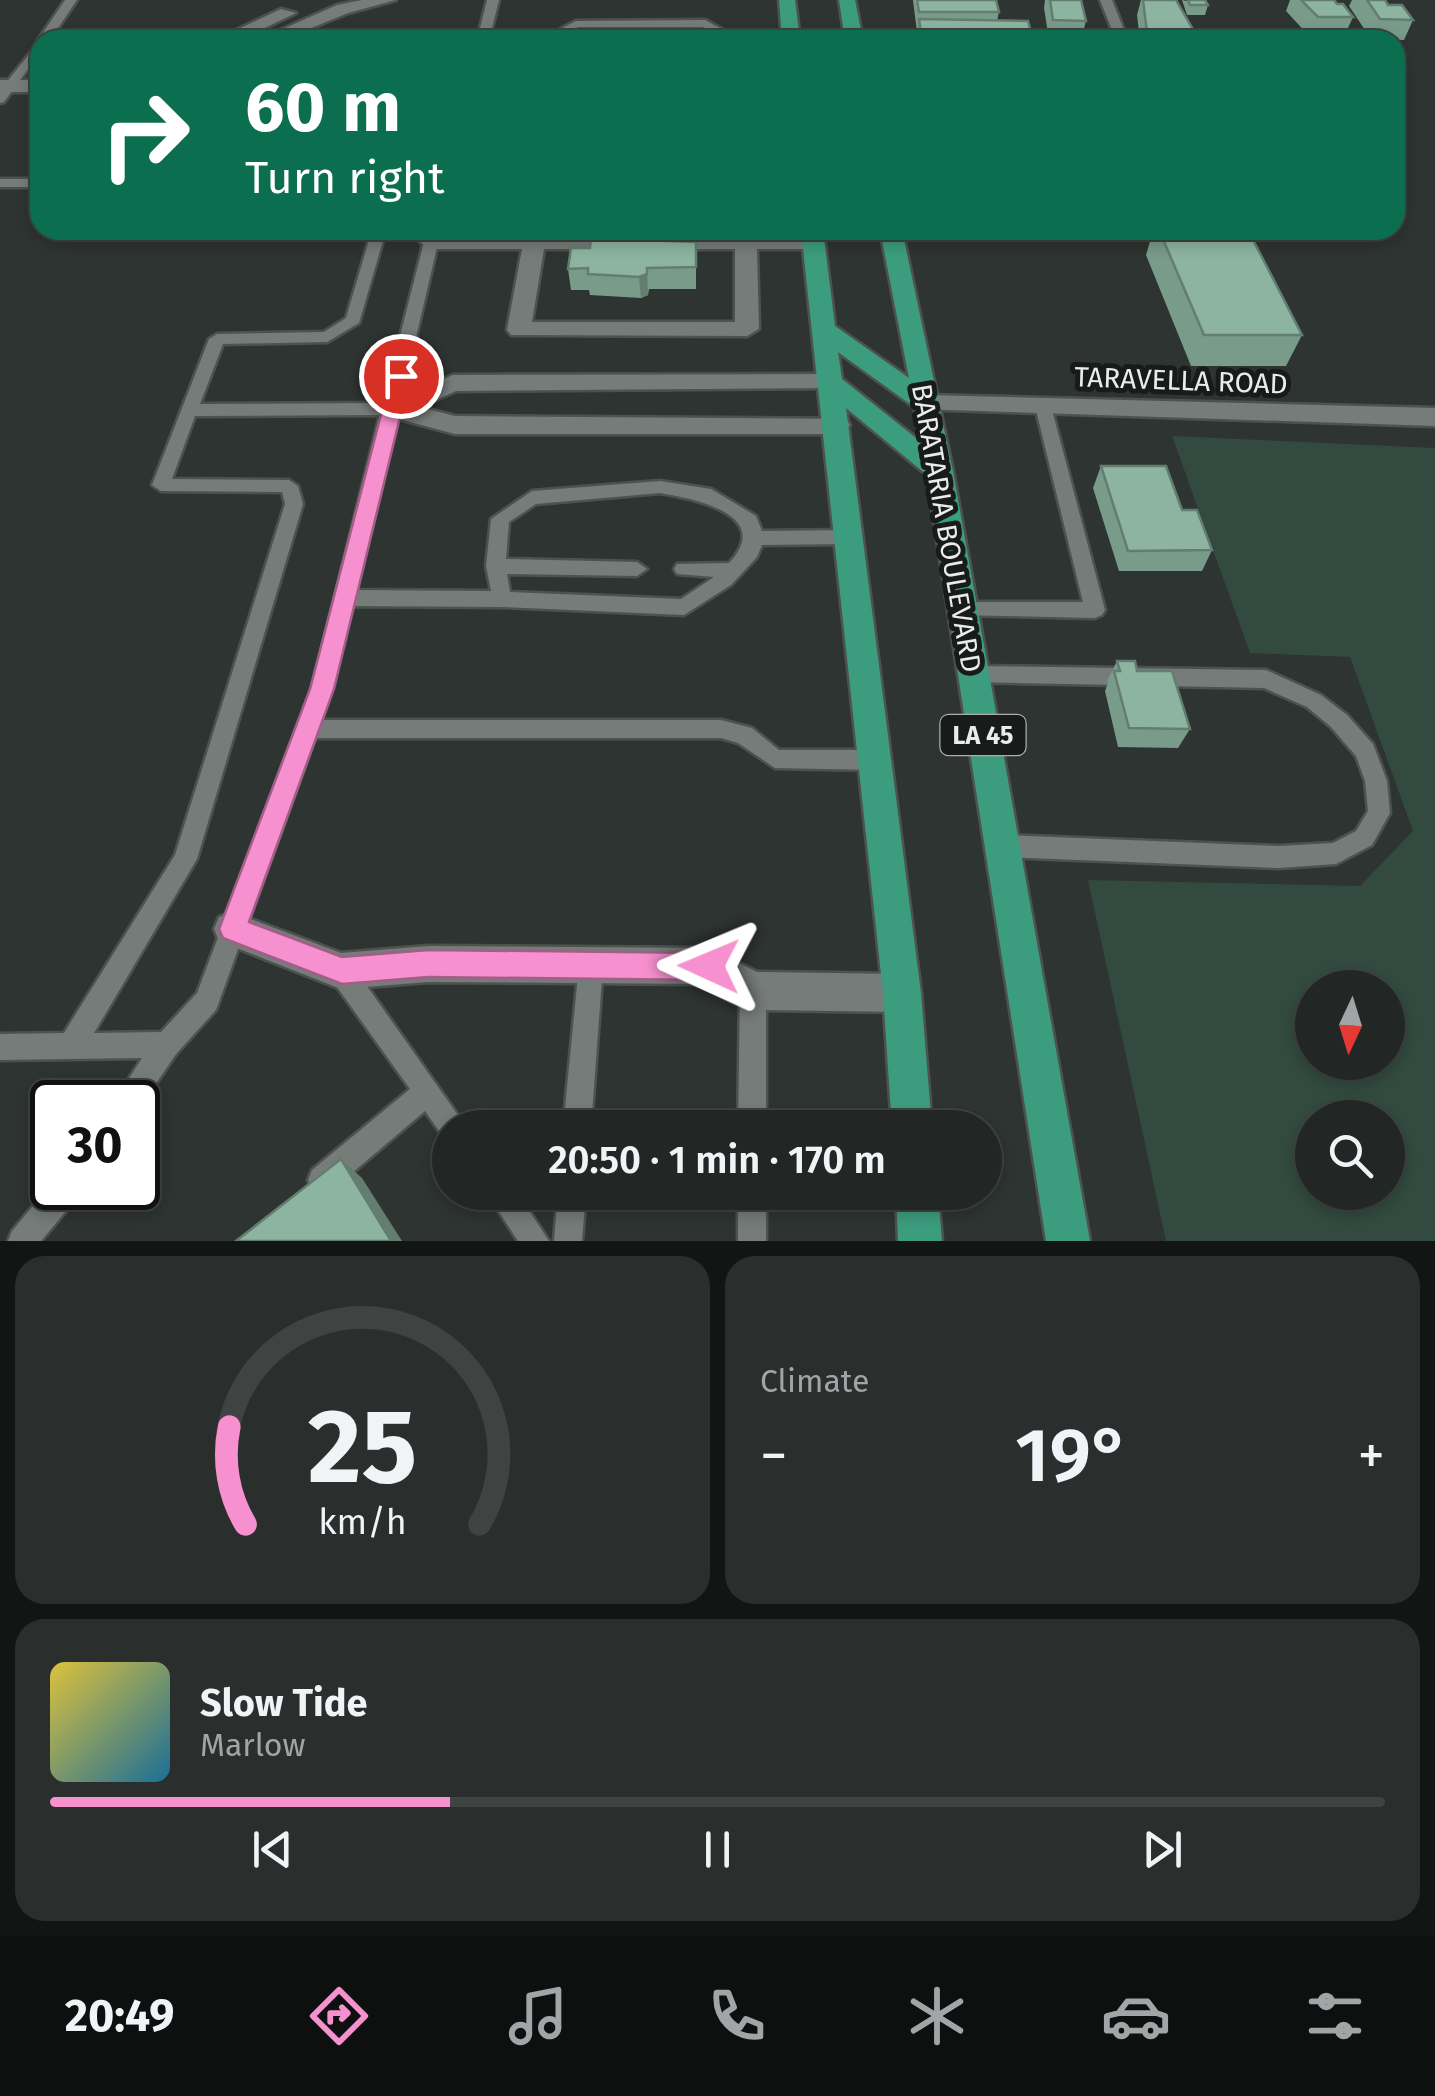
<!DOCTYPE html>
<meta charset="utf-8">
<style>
:root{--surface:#222725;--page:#2a2f2d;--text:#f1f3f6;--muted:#a2a5a7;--line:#3f4442;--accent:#f790ce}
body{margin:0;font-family:"Fira Sans",sans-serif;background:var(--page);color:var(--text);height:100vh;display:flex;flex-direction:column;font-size:38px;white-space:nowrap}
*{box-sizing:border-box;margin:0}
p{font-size:32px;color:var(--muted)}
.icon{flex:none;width:55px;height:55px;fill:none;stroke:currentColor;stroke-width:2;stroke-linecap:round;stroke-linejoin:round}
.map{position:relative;height:1241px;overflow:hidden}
.panel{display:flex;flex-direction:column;gap:15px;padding:15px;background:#131514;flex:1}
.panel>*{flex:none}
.hud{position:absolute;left:30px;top:30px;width:1375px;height:210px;border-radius:30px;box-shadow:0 5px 15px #0003,0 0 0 2px var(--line);background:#0b6e4f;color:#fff;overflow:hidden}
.needle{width:65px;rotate:184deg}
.controls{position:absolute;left:1295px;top:970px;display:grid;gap:20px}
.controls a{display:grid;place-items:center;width:110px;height:110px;border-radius:50%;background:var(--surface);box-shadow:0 5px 15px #0003,0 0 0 2px var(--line);font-size:50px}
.speed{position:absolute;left:30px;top:1080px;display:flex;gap:20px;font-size:50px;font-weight:700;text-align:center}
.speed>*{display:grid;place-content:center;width:130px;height:130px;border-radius:50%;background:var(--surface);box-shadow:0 5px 15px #0003,0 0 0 2px var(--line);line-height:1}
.speed .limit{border:5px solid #111;border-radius:15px;background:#fff;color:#111}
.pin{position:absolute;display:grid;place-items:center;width:85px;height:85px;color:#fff;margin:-42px;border:5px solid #fff;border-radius:50%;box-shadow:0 2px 10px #0007}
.me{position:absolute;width:110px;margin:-55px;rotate:271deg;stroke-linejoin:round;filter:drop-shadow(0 0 8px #0008)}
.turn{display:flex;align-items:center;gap:35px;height:210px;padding:0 50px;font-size:45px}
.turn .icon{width:130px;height:130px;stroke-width:2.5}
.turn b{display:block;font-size:70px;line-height:85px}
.big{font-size:75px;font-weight:600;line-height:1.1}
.panel .tile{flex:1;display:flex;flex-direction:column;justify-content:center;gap:15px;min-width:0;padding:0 35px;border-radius:30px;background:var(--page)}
.panel .dial{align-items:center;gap:0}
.dial svg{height:260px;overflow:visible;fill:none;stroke:var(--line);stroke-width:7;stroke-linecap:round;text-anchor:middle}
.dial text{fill:var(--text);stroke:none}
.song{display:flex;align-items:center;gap:30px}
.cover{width:120px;height:120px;border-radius:15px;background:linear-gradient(135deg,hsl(50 70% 55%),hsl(200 70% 35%))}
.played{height:10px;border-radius:5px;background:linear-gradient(90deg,var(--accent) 30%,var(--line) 30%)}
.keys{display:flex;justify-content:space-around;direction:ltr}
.heat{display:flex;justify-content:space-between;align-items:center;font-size:55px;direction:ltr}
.panel .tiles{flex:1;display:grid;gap:15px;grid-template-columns:1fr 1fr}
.tile:last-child{grid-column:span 2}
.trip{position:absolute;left:432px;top:1110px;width:570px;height:100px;border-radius:50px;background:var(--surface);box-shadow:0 5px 15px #0003,0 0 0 2px var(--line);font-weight:600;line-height:100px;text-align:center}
.dock{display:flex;height:160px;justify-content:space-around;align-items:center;background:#0e100f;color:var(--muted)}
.dock .icon{width:70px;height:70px}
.dock .selected{color:var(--accent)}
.dock b{font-size:45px;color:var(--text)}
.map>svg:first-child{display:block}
</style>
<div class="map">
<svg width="1435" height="1241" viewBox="0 0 1435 1241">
<rect width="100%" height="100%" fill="#2e3431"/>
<path fill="#324a3f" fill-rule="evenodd" d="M 1172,436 L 1435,448 L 1435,1241 L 1166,1241 L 1088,880 L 1360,886 L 1413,831 L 1350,657 L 1250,653 ZM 1312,988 L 1388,988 L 1388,1062 L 1312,1062 ZM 1312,1118 L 1388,1118 L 1388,1192 L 1312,1192 Z"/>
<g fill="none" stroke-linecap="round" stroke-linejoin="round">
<defs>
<g id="lane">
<path d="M 65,0 L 77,0 L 50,40 L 40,40 L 40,53 L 4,102 L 0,103 L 0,90 L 39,42 L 38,40 Z"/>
<path d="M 487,0 L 499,0 L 489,40 L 477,40 Z"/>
<path d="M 1100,0 L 1112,0 L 1128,40 L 1116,40 Z"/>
<path d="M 705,20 L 727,32 L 729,40 L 717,40 L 717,35 L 703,27 L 578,27 L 554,40 L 539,40 L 576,21 Z"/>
<rect x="0" y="179" width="40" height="8"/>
<path d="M 372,230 L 386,230 L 359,323 L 327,342 L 223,344 L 200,404 L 383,403 L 427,230 L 441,230 L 400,406 L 402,409 L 398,413 L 356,590 L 491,591 L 486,566 L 491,519 L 532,491 L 660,481 L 711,489 L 756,516 L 762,531 L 850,530 L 859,537 L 850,544 L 762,545 L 757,557 L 731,585 L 684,615 L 502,607 L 352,606 L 332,689 L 321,720 L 721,720 L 752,728 L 779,750 L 875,750 L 883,753 L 886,760 L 883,767 L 875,770 L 775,768 L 738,743 L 721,738 L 315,738 L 216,1010 L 176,1054 L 138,1110 L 138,1102 L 114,1102 L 142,1058 L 0,1060 L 0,1034 L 64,1033 L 175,855 L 285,504 L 282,492 L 161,491 L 152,485 L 209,339 L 217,334 L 324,332 L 346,318 ZM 380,415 L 312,689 L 197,993 L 161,1032 L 94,1033 L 197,859 L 303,504 L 298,486 L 289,480 L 172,479 L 195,416 ZM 660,493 C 696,499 774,515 729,563 L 677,564 L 674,569 L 677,574 L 714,577 L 681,599 L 510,592 L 507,574 L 637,576 L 647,569 L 637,562 L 506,559 L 509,522 L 536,504 Z"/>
<path d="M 1043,400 L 1051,406 L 1105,610 L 1102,615 L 1095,618 L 955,615 L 952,610 L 955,605 L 962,602 L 1083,602 L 1035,406 Z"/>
<path d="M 973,666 L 1266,670 L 1321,695 L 1347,715 L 1373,744 L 1387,781 L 1390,813 L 1372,845 L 1336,864 L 1279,868 L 1001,857 L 993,853 L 989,846 L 993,839 L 1001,835 L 1279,846 L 1333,843 L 1356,831 L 1368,811 L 1365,781 L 1356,756 L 1331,727 L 1307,707 L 1264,688 L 973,682 L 966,680 L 963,674 L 966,668 Z"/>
<path d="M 591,953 L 600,956 L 603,965 L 591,1128 L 563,1128 L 579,965 L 582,956 Z"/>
<path d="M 341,959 L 350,962 L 467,1128 L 450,1128 L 450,1140 L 444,1138 L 425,1111 L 332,1190 L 322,1194 L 312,1190 L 308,1180 L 312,1170 L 410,1089 L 332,980 L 329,971 L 332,962 Z"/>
<path d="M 753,978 L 762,982 L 766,991 L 766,1128 L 738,1128 L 740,991 L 744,982 Z"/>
<path d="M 52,1183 L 52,1188 L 81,1188 L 77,1198 L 41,1241 L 8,1241 L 12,1231 Z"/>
<path d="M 486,1192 L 517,1192 L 549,1241 L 518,1241 Z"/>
<path d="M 558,1192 L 586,1192 L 582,1241 L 554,1241 Z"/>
<rect x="738" y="1192" width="28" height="49"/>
</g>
<g id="street">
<path d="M 362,0 L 396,0 L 348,13 L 282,40 L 258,40 L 337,5 Z"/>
<path d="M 281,9 L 296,13 L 239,40 L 215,40 Z"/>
<rect x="0" y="80" width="40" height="12"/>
<path d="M 746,234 L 813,235 L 824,242 L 813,249 L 757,249 L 759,329 L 747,336 L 511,335 L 507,330 L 522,249 L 431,249 L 420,242 L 431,235 ZM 544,249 L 735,249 L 735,322 L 532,322 Z"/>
<path d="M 830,374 L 842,382 L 839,388 L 456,391 L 420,407 L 455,416 L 846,419 L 850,425 L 846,431 L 837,434 L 455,434 L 384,415 L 380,409 L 384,403 L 453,375 Z"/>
<path d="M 926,395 L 1435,408 L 1435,426 L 917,409 L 913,403 Z"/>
<path d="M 232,912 L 341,953 L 428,946 L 709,948 L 757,972 L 902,974 L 915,980 L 921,993 L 915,1006 L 902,1012 L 753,1010 L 705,984 L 428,982 L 341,989 L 219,941 L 214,929 L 219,917 Z"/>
</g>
<g id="primary">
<path d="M 779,0 L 795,0 L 800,40 L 782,40 Z"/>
<path d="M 839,0 L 855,0 L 863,40 L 845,40 Z"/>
<path d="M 801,230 L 823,230 L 835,326 L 909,378 L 880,230 L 902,230 L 953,471 L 1090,1241 L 1046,1241 L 927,475 L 846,408 L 921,993 L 932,1128 L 892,1128 L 883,993 ZM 838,352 L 914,407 L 921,442 L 842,379 Z"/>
<path d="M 896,1192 L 938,1192 L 942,1241 L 898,1241 Z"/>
</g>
</defs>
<use href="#lane" stroke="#4d524f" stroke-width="5"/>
<use href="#street" stroke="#4d524f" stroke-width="5"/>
<use href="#primary" stroke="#4d524f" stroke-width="5"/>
<use href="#lane" fill="#767c79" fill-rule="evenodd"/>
<use href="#street" fill="#767c79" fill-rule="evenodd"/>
<use href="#primary" fill="#3c9d7e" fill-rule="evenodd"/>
</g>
<g fill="#799b8a">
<path d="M 913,0 L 996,0 L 999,12 L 997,21 L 1033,40 L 916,40 L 917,32 Z"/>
<path d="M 1045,0 L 1081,0 L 1086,21 L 1081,40 L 1049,40 L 1044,8 Z"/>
<path d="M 1141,0 L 1176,0 L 1195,33 L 1193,40 L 1140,40 L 1137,15 Z"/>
<path d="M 1182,0 L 1208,5 L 1205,15 L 1187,15 Z"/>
<path d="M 1290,0 L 1334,0 L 1353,17 L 1344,37 L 1310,37 L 1286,11 Z"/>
<path d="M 1352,0 L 1385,0 L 1388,5 L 1413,20 L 1404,40 L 1371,39 L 1349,6 Z"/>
<path d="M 1101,230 L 1248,230 L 1302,335 L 1286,366 L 1191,366 L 1146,255 L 1151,238 L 1103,236 Z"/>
<path d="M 696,242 L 696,289 L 649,289 L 648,295 L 641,298 L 590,295 L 589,290 L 571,290 L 568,269 L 590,248 Z"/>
<path d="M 1101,466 L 1182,510 L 1212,550 L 1202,571 L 1119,571 L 1093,488 Z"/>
<path d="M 1117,661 L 1137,671 L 1190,729 L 1178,748 L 1118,747 L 1105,691 L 1108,683 L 1107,681 Z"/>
</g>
<g fill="#637e71">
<path d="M 647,268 L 648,295 L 641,298 L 639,277 Z"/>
<path d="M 341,1159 L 362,1178 L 402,1241 L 391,1241 Z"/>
</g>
<g fill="#8db4a1" stroke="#637e71" stroke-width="2.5">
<path d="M 917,0 L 996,0 L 999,12 L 919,12 Z"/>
<path d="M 1050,0 L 1081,0 L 1086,21 L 1053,20 Z"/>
<path d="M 1143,0 L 1176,0 L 1195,33 L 1147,32 Z"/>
<path d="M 1188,0 L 1205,0 L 1208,5 L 1190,5 Z"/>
<path d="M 1301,0 L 1334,0 L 1337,4 L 1343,4 L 1353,17 L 1318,17 Z"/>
<path d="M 1367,0 L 1385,0 L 1388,5 L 1402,5 L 1413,20 L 1380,19 Z"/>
<path d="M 919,19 L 1028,21 L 1033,40 L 922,40 Z"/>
<path d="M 1087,31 L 1103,31 L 1106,40 L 1090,40 Z"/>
<path d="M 1159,230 L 1248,230 L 1302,335 L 1204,335 Z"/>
<path d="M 591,238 L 696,242 L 696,267 L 647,268 L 647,274 L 639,277 L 588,274 L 588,268 L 568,269 L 571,248 L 590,248 Z"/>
<path d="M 1101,466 L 1166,466 L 1182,510 L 1197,510 L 1212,550 L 1128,551 Z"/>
<path d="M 1117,661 L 1135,661 L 1137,671 L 1172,671 L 1190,729 L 1129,728 L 1114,671 L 1120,671 Z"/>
<path d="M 341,1159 L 391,1241 L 236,1241 Z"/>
</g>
<path fill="#f790ce" stroke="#a15e86" stroke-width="2.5" d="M 401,369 L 410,376 L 334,689 L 249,922 L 342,957 L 428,950 L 709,953 L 719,957 L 723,966 L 719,976 L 709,980 L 428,977 L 342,984 L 223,938 L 219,929 L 310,689 L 391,376 Z"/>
<g text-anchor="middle" stroke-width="10" stroke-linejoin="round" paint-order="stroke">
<rect fill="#181b19" stroke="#aaadab" stroke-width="2.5" x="940.5" y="715" width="85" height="40" rx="8"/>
<g font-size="25" font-weight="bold" fill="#e9ecea">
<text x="983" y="744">LA 45</text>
</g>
<g font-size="28" fill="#e9ecea" stroke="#181b19">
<text transform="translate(1181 380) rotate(2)" y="10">TARAVELLA ROAD</text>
<text transform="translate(947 528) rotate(80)" y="10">BARATARIA BOULEVARD</text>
</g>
</g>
</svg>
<div class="controls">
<a><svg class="needle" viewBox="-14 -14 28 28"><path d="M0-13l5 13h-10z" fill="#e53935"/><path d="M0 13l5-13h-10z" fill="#a2a5a7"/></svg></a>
<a><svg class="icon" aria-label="search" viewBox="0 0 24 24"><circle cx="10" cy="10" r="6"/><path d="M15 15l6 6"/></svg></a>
</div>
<div class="speed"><div class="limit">30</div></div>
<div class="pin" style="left:401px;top:376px;background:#d93025"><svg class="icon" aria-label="arrive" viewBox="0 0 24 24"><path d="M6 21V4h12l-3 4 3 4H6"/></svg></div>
<svg class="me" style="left:709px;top:966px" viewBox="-20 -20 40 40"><path d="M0-17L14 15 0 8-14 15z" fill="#f790ce" stroke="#fff" stroke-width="4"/></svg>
<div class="trip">20:50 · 1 min · 170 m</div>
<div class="hud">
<div class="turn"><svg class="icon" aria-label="right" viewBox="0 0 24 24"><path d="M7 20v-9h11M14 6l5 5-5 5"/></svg><div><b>60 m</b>Turn right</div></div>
</div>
</div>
<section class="panel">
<div class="tiles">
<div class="tile dial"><svg viewBox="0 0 100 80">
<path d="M14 69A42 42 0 1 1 86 69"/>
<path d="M14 69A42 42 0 0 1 9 39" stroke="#f790ce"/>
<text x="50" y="56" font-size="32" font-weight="700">25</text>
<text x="50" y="72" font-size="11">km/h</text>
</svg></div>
<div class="tile"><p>Climate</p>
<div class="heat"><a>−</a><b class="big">19°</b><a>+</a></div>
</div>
<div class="tile">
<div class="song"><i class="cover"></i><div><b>Slow Tide</b><p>Marlow</p></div></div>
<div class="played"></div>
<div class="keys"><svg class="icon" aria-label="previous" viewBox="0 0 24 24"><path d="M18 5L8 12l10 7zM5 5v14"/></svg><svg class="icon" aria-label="pause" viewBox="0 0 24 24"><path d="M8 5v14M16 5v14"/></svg><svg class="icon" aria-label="next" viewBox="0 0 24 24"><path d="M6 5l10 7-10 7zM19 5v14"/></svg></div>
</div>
</div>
</section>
<nav class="dock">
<b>20:49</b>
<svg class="icon selected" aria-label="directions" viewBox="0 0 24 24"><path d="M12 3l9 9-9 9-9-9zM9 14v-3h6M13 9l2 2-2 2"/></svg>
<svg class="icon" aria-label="music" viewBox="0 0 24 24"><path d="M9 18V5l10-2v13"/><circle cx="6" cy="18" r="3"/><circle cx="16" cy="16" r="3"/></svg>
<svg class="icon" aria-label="phone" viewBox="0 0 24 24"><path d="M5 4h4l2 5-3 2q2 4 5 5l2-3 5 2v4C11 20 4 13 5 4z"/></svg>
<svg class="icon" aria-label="climate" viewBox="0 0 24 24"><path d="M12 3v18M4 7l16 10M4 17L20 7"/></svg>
<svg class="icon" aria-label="car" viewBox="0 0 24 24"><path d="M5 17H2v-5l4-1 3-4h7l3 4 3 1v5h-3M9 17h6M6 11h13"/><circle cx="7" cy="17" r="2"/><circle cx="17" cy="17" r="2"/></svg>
<svg class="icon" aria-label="filters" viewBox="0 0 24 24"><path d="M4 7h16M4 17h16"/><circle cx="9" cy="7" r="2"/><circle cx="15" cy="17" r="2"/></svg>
</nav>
